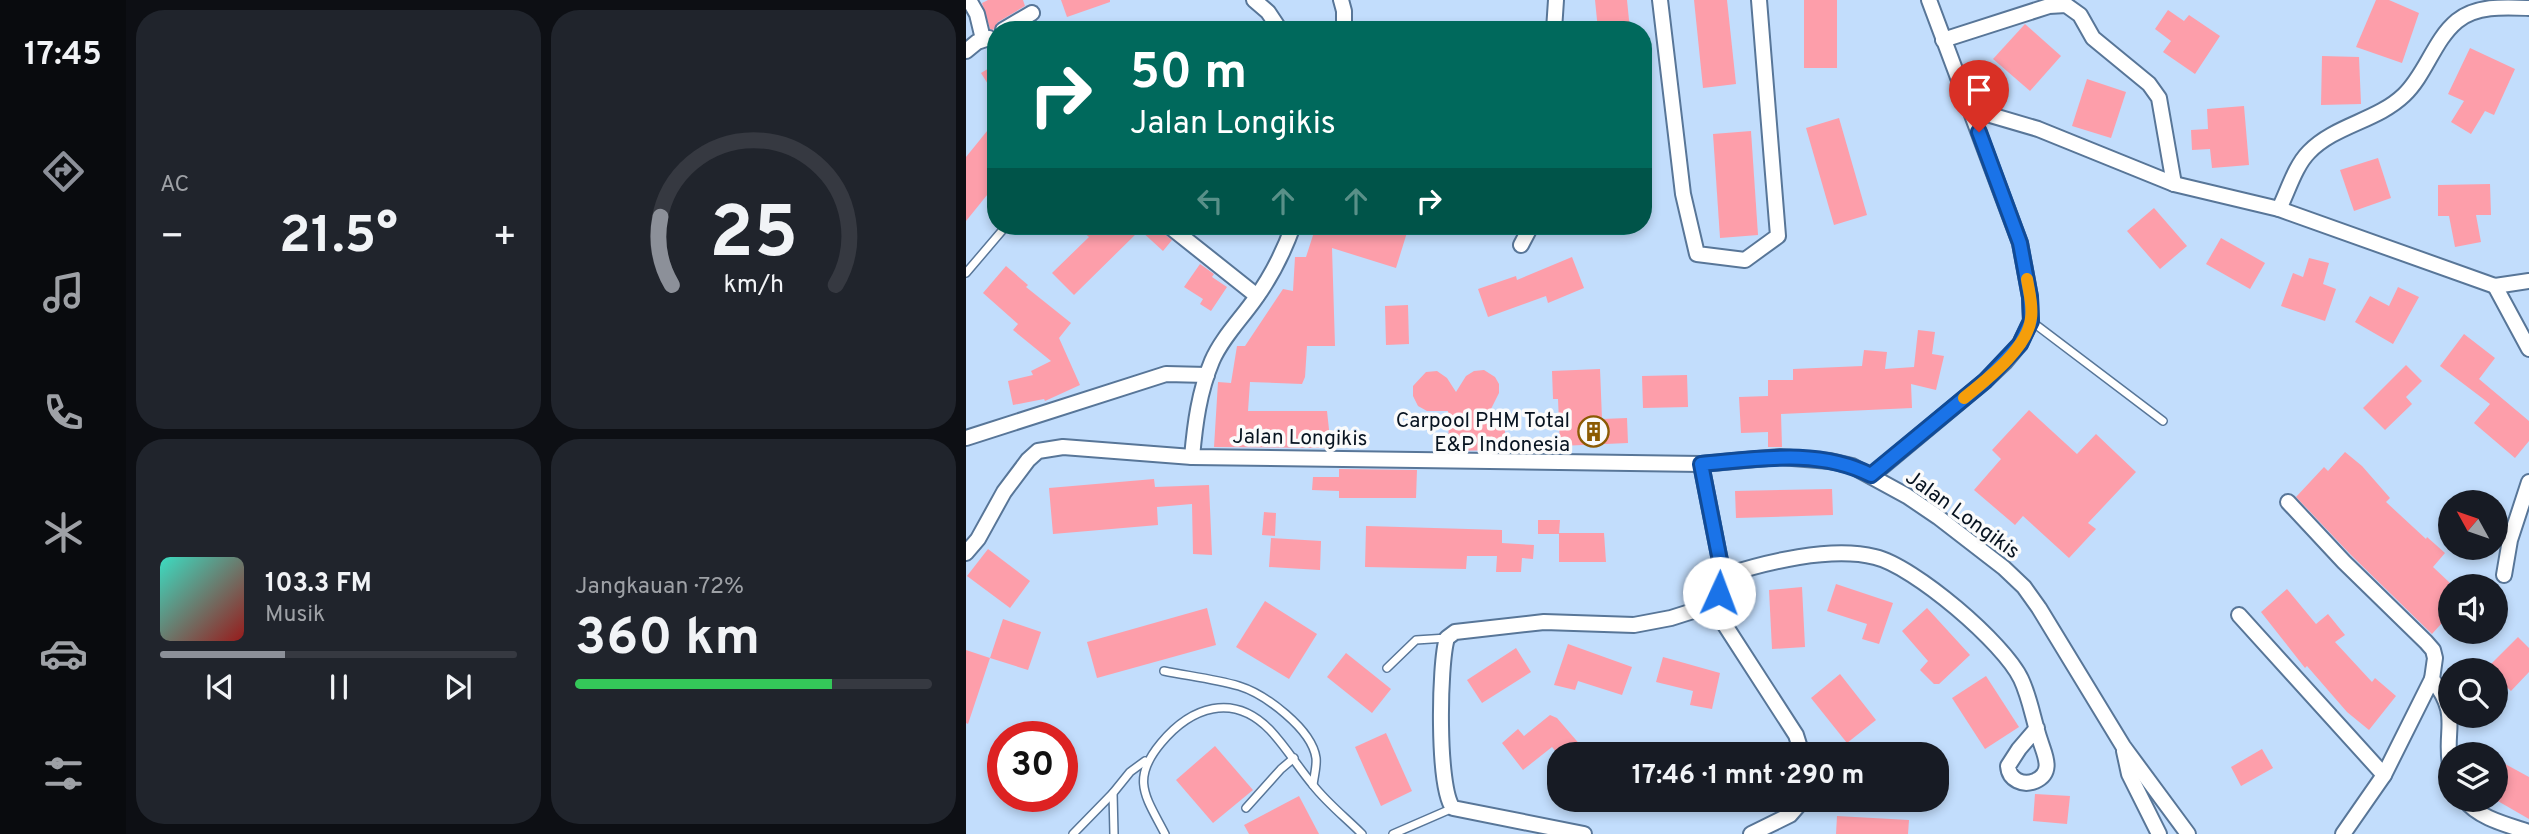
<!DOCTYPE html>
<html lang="id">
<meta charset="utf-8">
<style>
:root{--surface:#171b24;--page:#20242c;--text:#f1f3f6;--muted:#9ea1a6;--line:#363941;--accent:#8c9099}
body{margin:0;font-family:Overpass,sans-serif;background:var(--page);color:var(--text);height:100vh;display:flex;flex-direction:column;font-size:26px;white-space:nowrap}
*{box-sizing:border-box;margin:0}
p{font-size:23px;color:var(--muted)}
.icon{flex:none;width:38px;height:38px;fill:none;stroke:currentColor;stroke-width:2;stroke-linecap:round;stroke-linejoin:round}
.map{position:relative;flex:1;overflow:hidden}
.panel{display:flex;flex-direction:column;gap:10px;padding:10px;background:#0d0f14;width:840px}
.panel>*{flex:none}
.guide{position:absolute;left:21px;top:21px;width:665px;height:214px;border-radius:28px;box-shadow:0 4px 10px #0003;background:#00695c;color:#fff;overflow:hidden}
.needle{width:46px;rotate:310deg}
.fabs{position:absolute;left:1472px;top:490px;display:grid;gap:14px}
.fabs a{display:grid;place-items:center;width:70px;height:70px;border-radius:50%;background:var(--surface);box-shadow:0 4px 10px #0003;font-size:35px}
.speed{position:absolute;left:21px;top:721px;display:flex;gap:14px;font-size:35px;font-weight:700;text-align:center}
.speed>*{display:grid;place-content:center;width:91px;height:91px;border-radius:50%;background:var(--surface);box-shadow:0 4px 10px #0003;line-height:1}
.speed .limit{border:10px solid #d22;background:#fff;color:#111}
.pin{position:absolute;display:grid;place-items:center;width:60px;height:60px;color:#fff;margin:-72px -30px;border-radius:50% 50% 50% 0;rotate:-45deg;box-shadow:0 0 7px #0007}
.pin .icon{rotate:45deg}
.me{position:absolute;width:77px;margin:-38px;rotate:2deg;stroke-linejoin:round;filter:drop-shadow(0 0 5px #0008)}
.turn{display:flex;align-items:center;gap:24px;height:147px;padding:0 28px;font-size:32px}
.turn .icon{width:91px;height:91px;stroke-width:2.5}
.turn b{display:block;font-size:49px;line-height:60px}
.lanes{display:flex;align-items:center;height:66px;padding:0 28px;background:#0003;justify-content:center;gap:35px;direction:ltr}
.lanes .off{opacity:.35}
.big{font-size:52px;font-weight:700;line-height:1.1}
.panel .tile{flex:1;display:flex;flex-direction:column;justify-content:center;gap:10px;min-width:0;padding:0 24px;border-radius:28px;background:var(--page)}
.panel .dial{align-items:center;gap:0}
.dial svg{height:182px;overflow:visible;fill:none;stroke:var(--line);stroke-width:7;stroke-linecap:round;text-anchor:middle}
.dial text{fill:var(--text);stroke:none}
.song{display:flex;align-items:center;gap:21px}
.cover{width:84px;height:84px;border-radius:10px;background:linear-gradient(135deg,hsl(170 70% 55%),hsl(0 70% 35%))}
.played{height:7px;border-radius:4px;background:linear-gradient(90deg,var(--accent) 35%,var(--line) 35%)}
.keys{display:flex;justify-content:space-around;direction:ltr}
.heat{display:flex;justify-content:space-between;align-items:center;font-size:38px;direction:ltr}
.charge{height:10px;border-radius:5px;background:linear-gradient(90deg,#34c759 72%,var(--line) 0)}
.panel .tiles{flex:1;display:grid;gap:10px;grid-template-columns:repeat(2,1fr)}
.trip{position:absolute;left:581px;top:742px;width:402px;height:70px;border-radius:28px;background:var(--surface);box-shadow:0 4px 10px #0003;font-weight:700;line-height:70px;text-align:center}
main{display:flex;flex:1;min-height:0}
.tab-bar{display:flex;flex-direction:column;width:126px;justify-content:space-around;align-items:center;background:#090b0e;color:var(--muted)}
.tab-bar .icon{width:49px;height:49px}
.tab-bar .current{color:var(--accent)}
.tab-bar b{font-size:32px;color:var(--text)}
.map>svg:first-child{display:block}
</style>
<main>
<nav class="tab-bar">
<b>17:45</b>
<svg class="icon current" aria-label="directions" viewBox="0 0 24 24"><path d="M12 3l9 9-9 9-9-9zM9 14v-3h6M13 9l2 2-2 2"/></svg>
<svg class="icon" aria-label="music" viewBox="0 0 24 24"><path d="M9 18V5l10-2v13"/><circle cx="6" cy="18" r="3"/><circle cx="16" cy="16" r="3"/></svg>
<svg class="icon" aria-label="phone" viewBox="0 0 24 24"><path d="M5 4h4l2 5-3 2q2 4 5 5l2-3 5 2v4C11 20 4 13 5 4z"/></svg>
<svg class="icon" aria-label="climate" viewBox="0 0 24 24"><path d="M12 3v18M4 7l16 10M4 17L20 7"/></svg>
<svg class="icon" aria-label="car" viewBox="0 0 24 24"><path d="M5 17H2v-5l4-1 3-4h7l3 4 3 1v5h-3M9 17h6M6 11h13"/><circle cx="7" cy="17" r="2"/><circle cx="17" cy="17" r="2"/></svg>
<svg class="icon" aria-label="filters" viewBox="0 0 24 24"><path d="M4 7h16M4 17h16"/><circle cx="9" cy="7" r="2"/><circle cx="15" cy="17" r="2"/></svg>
</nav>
<section class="panel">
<div class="tiles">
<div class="tile"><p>AC</p>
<div class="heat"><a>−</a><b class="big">21.5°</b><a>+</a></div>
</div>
<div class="tile dial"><svg viewBox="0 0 100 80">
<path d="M14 69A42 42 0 1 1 86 69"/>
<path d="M14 69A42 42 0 0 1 9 39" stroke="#8c9099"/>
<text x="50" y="56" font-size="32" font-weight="700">25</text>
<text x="50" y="72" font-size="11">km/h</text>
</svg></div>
<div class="tile">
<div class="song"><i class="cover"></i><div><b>103.3 FM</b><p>Musik</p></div></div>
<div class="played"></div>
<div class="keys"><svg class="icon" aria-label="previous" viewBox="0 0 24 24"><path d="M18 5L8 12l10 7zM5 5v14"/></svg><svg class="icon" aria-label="pause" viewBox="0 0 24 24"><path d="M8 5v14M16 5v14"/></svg><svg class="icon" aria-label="next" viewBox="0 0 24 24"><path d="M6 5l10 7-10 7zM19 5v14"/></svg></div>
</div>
<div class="tile"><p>Jangkauan · 72%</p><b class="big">360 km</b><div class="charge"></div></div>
</div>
</section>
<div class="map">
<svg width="1563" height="834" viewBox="0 0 1563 834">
<rect width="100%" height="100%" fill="#c2ddfc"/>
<g fill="#fd9eaa">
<path d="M 22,0 L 57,0 L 59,6 L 32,22 L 27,30 L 24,29 L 16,3 Z"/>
<path d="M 95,0 L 144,0 L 144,2 L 101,17 Z"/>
<path d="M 629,0 L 661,0 L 664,30 L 632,30 Z"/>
<path d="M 728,0 L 761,0 L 770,84 L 737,88 Z"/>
<rect x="838" y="0" width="33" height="68"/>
<path d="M 1410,0 L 1423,0 L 1453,13 L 1436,63 L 1390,47 Z"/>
<path d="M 1202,10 L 1218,21 L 1223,15 L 1254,36 L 1229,74 L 1197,52 L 1205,41 L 1189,29 Z"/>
<path d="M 1059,24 L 1095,56 L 1064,91 L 1027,59 Z"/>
<path d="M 1504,48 L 1549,69 L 1528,115 L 1519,111 L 1505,134 L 1485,122 L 1498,101 L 1482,94 Z"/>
<path d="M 1356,56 L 1393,57 L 1395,104 L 1355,105 Z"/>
<path d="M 30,64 L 30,97 L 15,73 Z"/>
<path d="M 1121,79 L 1160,92 L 1145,138 L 1106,126 Z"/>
<path d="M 1278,106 L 1283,165 L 1246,168 L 1244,149 L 1226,150 L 1225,130 L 1242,129 L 1241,109 Z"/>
<path d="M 873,118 L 901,215 L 868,225 L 840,128 Z"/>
<path d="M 30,120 L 30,184 L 0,221 L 0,157 Z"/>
<path d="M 785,131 L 792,235 L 754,238 L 747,134 Z"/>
<path d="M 1412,158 L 1425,198 L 1388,211 L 1374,170 Z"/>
<path d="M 1524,184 L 1525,215 L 1510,215 L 1515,242 L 1489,247 L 1483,216 L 1472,216 L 1472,185 Z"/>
<path d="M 1188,208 L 1221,246 L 1194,269 L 1161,231 Z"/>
<path d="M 110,226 L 192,226 L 197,233 L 206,240 L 197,251 L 174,230 L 108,295 L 86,273 L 123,237 Z"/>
<path d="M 350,226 L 443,226 L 430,268 L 366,248 L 369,346 L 341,346 L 339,377 L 336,384 L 284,382 L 282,411 L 361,411 L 365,448 L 248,447 L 252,382 L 265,383 L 271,346 L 279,346 L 317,289 L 327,291 L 329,257 L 340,257 Z"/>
<path d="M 1255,238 L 1299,263 L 1284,289 L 1240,264 Z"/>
<path d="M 606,257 L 618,288 L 582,303 L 580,296 L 522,317 L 512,289 L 550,276 L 551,280 Z"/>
<path d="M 1343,258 L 1363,263 L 1357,284 L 1370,289 L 1359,321 L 1315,306 L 1327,273 L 1337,277 Z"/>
<path d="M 234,264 L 248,274 L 246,277 L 261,287 L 245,311 L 234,304 L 237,299 L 218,287 Z"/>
<path d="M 40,266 L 62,285 L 60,287 L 105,323 L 93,338 L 114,385 L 79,401 L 78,399 L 47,405 L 42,381 L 67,375 L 65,371 L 85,361 L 47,330 L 52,324 L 17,293 Z"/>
<path d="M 1432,287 L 1453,297 L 1427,344 L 1389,322 L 1404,296 L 1423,306 Z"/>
<path d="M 442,305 L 443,344 L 420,345 L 419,306 Z"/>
<path d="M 952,330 L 969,332 L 966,354 L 978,356 L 970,390 L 945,384 L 946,408 L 815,414 L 816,447 L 802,447 L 802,432 L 775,433 L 773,397 L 802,396 L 802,380 L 827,380 L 827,369 L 896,366 L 898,350 L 921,352 L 919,369 L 948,367 Z"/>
<path d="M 1498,334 L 1529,358 L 1513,379 L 1563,421 L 1563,441 L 1549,458 L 1508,423 L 1524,404 L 1474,366 Z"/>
<path d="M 1440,365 L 1456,381 L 1440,397 L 1446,404 L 1419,430 L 1397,408 Z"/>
<path d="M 634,369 L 636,419 L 661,418 L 662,443 L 594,446 L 592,399 L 587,399 L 586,371 Z"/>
<path d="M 518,370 L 529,377 L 533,384 L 533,393 L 519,421 L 539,421 L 539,450 L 483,451 L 482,411 L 461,411 L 452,406 L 447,396 L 447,386 L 460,372 L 471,371 L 481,378 L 490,392 L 500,376 L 508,371 Z"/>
<path d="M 721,375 L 722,407 L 677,408 L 676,376 Z"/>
<path d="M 1063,410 L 1111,454 L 1130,434 L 1170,472 L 1122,523 L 1130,529 L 1103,558 L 1057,516 L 1049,525 L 1008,490 L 1035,459 L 1026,450 Z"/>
<path d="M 1379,452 L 1396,466 L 1424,498 L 1420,502 L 1460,539 L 1461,537 L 1479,553 L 1467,567 L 1484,583 L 1484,614 L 1466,634 L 1385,555 L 1330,497 L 1358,467 L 1362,471 Z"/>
<path d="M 373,469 L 451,470 L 450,498 L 373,498 L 373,491 L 346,490 L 347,477 L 373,477 Z"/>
<path d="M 188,479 L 189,487 L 243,485 L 246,555 L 227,554 L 226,504 L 191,507 L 192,525 L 87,534 L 83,488 Z"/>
<path d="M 866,489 L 867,515 L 770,518 L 769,491 Z"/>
<path d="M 298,512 L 310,513 L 309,536 L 296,535 Z"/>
<path d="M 572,520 L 594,520 L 593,534 L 572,534 Z"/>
<path d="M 400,526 L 536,530 L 536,543 L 568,545 L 567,559 L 556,558 L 555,572 L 530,572 L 531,556 L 501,556 L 500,569 L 399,567 Z"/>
<path d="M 593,533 L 638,533 L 640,562 L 593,562 Z"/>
<path d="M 305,538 L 355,541 L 354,570 L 303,567 Z"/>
<path d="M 22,549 L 64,581 L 44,608 L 1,576 Z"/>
<path d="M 870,584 L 927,603 L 913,644 L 896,639 L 901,624 L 861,611 Z"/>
<path d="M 836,587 L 839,647 L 806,649 L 803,590 Z"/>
<path d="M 1321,589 L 1350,624 L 1362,614 L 1379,635 L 1369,642 L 1406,682 L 1409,678 L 1430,696 L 1403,730 L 1381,712 L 1341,666 L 1339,668 L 1295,612 Z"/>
<path d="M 299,601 L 351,634 L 323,679 L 270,647 Z"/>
<path d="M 241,608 L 250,645 L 131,678 L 121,642 Z"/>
<path d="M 961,608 L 1004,655 L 973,684 L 968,684 L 954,670 L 962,661 L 936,631 Z"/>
<path d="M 37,619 L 75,632 L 62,670 L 24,658 Z"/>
<path d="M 1552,637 L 1563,648 L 1563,672 L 1545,691 L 1530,677 L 1530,670 L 1521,668 Z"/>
<path d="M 602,644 L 666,667 L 656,695 L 612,681 L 609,690 L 588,685 Z"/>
<path d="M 550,648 L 565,672 L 516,703 L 501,680 Z"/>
<path d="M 0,650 L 24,658 L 2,724 L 0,723 Z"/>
<path d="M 380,653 L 425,689 L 406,713 L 361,677 Z"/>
<path d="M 697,657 L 754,673 L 746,709 L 724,705 L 727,691 L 690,682 Z"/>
<path d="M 874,674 L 910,720 L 881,743 L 845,698 Z"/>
<path d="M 1020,676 L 1053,727 L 1019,749 L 986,698 Z"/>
<path d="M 584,715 L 591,718 L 616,747 L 606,754 L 592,754 L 586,747 L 557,770 L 536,743 L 552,729 L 558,736 Z"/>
<path d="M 420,733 L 446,791 L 415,806 L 389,747 Z"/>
<path d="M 249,746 L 287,790 L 247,823 L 210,780 Z"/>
<path d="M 1296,749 L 1307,768 L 1275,786 L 1265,767 Z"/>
<path d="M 1530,759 L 1563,777 L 1563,819 L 1530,800 Z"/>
<path d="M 1069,794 L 1104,796 L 1101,824 L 1067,821 Z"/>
<path d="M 333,796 L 353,834 L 283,834 L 278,825 Z"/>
<path d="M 871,816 L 943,820 L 942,834 L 870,834 Z"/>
</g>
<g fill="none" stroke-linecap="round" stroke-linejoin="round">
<defs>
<g id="lane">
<path d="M 0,273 L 40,226"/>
<path d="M 1065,321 L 1197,421"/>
<path d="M 421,668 L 450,640 L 481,638"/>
<path d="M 198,671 C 223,676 249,679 273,686 C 299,694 346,729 350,758 C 351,766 348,776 347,785"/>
<path d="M 280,808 L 315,769 L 328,758"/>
<path d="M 107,834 L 147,793"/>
<path d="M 148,834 L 147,793 L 164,772 L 179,761"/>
<path d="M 199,834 C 180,797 164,780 195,743 C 225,707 267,692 304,730 C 320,747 332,767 347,785 C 361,803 380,818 396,834"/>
<path d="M 427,834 L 487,808"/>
</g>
<g id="street">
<path d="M 3,0 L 11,14 L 17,39"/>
<path d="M 288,0 L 302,12 L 314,30"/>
<path d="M 375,0 L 378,11 L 378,30"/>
<path d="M 694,0 L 717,194 L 731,254 L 779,260 L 812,236 L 793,0"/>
<path d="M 37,30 L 66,13"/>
<path d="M 588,30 L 590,0"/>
<path d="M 977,40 L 1083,6 L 1100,5 L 1114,15 L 1127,38 L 1183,84 L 1193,98 L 1208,184"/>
<path d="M 0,51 L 11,42 L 23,38 L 30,43"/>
<path d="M 1004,109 L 1072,129 L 1208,184 L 1313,209 L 1529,286 L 1563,281"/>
<path d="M 1313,209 C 1322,191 1329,166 1343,152 C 1369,125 1411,121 1438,95 C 1460,74 1468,40 1491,21 C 1510,5 1540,7 1563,8"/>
<path d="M 203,226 L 291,296"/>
<path d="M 555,245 L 565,226"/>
<path d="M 1529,286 L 1563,349"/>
<path d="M 0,438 L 200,374 L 241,375"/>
<path d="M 226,457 C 229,424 233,392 246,361 C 256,338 275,319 289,299 C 305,277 318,251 327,226"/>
<path d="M 905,476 L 1019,381 L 1039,362 L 1054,344 L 1065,321 L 1064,297 L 1054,243 L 963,0"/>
<path d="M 1322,502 L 1378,562 L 1460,642 L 1467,650 L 1469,658 L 1466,679 L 1418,775 L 1377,834"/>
<path d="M 0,553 L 12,539 L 38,492 L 62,460 L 72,451 L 97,447 L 226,457 L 735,464 L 814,457 L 864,461 L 886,466 L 941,496 L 972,517 L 1038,568 L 1058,587 L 1073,608 L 1157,746 L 1222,834"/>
<path d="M 1538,575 L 1544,540 L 1563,482"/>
<path d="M 757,576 C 800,562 865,546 909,557 C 948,566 1038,643 1055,679 C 1064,698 1067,719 1074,740 C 1078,754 1089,772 1069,781 C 1057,786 1043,780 1042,766 L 1053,749 L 1071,728"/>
<path d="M 746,605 L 830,735 L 836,754"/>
<path d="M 1273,615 L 1418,775"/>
<path d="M 1466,679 C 1495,716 1478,728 1484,765"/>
<path d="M 1158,751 L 1163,774 L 1193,834"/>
<path d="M 1499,800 C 1512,818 1542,825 1563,832"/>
<path d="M 618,834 L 487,808 C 471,788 473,664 481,638 L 489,632 L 578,622 L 668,625 L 705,618 L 746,605 L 753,593 L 757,576 L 735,464"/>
<path d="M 785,834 L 824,815 L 837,800"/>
</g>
</defs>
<use href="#lane" stroke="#587698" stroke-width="10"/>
<use href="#street" stroke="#587698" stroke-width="18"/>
<use href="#lane" stroke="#fff" stroke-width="7"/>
<use href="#street" stroke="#fff" stroke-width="14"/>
</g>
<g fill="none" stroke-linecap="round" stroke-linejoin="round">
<defs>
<path id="route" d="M 753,593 L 757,576 L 735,464 C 792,459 852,448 905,475 L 1019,381 L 1054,344 L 1065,321 L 1064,297 L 1054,243 L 1013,132"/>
</defs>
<use href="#route" stroke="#114b97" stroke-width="18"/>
<use href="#route" stroke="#1a73e8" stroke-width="12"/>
<path stroke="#f59e0b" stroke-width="12" d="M 998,398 C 1020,380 1062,348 1065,318 C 1067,305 1063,292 1061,279"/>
</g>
<defs>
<symbol id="building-ring" viewBox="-11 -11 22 22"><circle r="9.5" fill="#fbfbfb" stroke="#8b5a03" stroke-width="1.5"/><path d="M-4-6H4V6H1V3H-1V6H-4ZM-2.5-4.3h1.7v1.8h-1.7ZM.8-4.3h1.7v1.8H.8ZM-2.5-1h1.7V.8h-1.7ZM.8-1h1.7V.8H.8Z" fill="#8b5a03"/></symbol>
</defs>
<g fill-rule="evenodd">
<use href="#building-ring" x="610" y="414" width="35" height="35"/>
</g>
<g text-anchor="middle" stroke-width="7" stroke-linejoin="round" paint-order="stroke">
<g font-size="21" fill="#081421" stroke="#fbfbfb" text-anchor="end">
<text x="604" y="427">Carpool PHM Total<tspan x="604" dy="24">E&amp;P Indonesia</tspan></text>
</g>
<g font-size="21" fill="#081421" stroke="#fbfbfb">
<text transform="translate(334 437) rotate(1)" y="7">Jalan Longikis</text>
<text transform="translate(997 514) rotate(36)" y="7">Jalan Longikis</text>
</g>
</g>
</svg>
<div class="fabs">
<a><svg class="needle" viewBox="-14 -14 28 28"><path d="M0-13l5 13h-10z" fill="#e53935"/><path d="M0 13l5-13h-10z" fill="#9ea1a6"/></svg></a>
<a><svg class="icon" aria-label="sound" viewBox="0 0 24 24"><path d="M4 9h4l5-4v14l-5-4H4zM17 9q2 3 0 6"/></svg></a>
<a><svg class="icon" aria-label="search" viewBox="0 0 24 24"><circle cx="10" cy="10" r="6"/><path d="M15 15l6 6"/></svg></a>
<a><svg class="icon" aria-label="layers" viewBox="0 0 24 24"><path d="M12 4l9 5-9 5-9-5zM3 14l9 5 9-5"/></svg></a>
</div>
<div class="speed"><div class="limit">30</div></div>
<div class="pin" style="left:1013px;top:132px;background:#d93025"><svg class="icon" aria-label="arrive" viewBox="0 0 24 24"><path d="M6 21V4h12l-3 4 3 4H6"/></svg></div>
<svg class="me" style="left:753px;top:593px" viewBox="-20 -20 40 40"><circle r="19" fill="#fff"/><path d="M0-13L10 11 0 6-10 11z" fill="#1a73e8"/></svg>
<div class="trip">17:46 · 1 mnt · 290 m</div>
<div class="guide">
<div class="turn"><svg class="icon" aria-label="right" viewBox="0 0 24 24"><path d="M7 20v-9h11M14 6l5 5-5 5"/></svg><div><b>50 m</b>Jalan Longikis</div></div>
<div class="lanes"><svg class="icon off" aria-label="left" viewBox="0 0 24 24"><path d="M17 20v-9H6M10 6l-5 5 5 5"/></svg><svg class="icon off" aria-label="ahead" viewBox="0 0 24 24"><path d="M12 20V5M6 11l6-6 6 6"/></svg><svg class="icon off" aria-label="ahead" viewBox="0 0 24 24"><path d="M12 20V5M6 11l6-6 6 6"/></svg><svg class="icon" aria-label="right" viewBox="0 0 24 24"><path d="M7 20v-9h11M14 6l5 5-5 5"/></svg></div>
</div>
</div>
</main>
